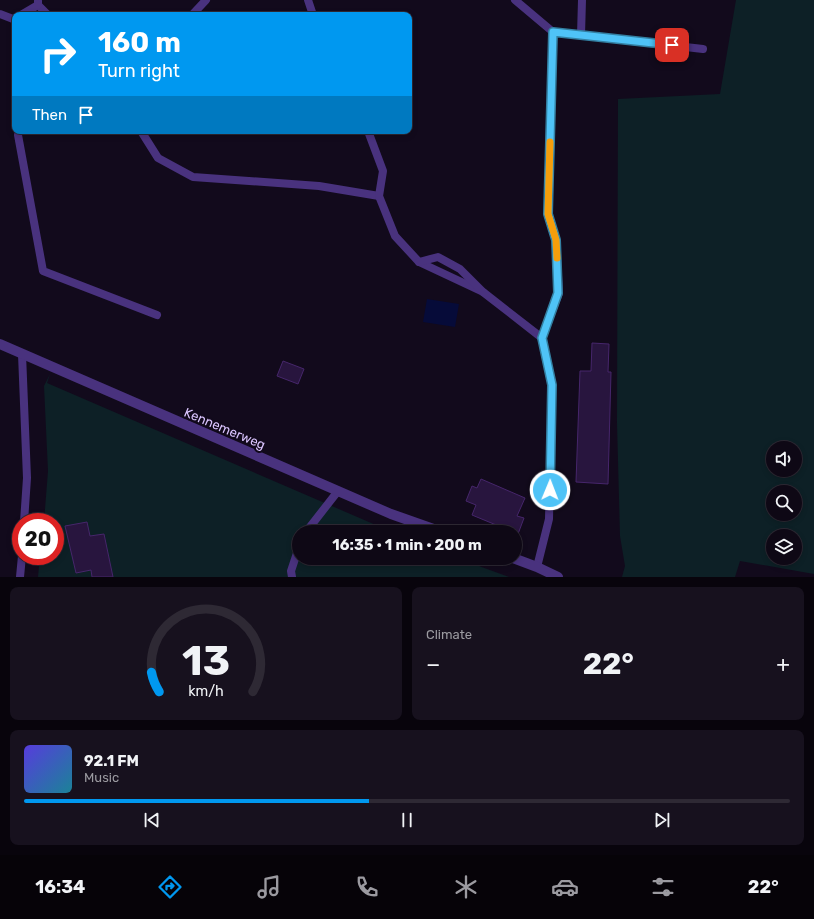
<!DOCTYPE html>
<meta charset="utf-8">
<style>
:root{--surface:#0e0815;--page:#17111e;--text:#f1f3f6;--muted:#9b9aa0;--line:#2e2934;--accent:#0098f0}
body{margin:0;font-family:Rubik,sans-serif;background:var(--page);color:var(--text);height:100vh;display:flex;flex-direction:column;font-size:15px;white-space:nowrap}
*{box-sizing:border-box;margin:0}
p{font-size:13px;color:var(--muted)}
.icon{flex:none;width:22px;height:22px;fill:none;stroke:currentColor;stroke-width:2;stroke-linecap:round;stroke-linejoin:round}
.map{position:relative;height:577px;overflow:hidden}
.details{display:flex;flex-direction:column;gap:10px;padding:10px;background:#08040c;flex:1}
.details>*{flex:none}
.hud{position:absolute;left:12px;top:12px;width:400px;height:122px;border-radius:8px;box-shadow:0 2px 6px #0003,0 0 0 1px var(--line);background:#0098f0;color:#fff;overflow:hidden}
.buttons{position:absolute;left:766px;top:441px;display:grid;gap:8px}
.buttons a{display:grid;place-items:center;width:36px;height:36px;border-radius:50%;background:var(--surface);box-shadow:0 2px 6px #0003,0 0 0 1px var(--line);font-size:20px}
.speed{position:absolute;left:12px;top:513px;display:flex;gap:8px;font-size:20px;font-weight:700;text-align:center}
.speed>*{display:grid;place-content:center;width:52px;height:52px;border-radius:50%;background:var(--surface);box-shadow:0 2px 6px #0003,0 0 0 1px var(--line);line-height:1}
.speed .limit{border:6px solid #d22;background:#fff;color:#111}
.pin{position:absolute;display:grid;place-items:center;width:34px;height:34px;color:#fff;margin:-17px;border-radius:8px;box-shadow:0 2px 6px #0006}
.me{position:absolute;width:44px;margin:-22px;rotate:1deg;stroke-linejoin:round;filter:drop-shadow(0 0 3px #0008)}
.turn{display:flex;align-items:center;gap:14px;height:84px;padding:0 20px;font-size:18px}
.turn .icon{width:52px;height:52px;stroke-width:2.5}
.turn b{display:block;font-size:28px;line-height:34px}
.then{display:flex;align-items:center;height:38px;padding:0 20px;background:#0003;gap:8px;font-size:15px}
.big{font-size:30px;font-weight:700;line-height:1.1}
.details .widget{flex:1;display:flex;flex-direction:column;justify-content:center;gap:6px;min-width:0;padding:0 14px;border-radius:8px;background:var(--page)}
.details .dial{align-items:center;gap:0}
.dial svg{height:104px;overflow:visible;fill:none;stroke:var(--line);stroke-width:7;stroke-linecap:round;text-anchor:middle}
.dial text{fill:var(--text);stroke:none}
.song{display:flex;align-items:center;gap:12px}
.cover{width:48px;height:48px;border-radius:6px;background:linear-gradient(135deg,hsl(250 70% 55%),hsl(190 70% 35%))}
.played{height:4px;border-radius:2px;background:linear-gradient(90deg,var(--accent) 45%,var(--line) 45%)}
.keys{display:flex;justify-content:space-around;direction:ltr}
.heat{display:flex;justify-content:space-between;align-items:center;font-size:22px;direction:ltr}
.details .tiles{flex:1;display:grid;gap:10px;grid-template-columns:1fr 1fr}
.widget:last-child{grid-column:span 2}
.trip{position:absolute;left:292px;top:525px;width:230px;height:40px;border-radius:20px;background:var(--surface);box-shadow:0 2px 6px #0003,0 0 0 1px var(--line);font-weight:700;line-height:40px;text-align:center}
.tab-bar{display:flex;height:64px;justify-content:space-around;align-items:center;background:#060308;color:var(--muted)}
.tab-bar .icon{width:28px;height:28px}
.tab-bar .on{color:var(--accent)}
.tab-bar b{font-size:18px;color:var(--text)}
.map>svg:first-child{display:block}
</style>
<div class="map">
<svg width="814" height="577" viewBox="0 0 814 577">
<rect width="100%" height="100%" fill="#120a1c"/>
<g fill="#0d2026" fill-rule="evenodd">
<path d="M 736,0 L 814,0 L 814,574 L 740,561 L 735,577 L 622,577 L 625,566 L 620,536 L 617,423 L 618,99 L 720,94 ZM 773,448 L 795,448 L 795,470 L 773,470 ZM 773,492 L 795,492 L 795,514 L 773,514 ZM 773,536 L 795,536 L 795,558 L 773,558 Z"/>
<path d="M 50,374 L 47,383 L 392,532 L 299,532 L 299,558 L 457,558 L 509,577 L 38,577 L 40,556 L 55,556 L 55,522 L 44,522 L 48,471 L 44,386 Z"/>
</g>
<path fill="#060b39" d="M 427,299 L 459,304 L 455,327 L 423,322 Z"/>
<g fill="#28153e" stroke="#46266b">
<path d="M 592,343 L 609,344 L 608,372 L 611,372 L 608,484 L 576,482 L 580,371 L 591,371 Z"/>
<path d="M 283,361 L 304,369 L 298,384 L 277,376 Z"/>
<path d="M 481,479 L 525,498 L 517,516 L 524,518 L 518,534 L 472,515 L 476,505 L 466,501 L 472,486 L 477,488 Z"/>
<path d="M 87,522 L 90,536 L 104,534 L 113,577 L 92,577 L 91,570 L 76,573 L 65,526 Z"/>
</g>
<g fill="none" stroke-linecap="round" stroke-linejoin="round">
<g stroke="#49327e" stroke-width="8">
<path d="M 308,0 L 313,15"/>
<path d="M 515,0 L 553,32 L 703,49"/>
<path d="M 38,1 L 38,5 L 48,15"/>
<path d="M 0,14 L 13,19 L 15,18"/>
<path d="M 21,15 L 38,5"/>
<path d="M 192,15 L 206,0"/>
<path d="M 581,35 L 582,0"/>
<path d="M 19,131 L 18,135 L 43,271 L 157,315"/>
<path d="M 141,131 L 158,158 L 193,177 L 319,186 L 379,196"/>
<path d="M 368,131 L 383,171 L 379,196 L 395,236 L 419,262 L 483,292"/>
<path d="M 419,262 L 438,257 L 460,269 L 483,292 L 542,338"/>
<path d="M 22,354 L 27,478 L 24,522"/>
<path d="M 306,532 L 338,491"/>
<path d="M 537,567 L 549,519 L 552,385 L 542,338 L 559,293 L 556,240 L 548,214 L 553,32"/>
<path d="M 20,577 L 22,556"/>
<path d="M 292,577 L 291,571 L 299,547"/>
</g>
<g stroke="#49327e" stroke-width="10">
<path d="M 0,344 L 391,514 L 442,532"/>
<path d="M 513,558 L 537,567 L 558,577"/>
</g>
</g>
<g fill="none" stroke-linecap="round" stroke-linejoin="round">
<defs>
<path id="route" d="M 550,490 L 552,385 L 542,338 L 558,293 L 556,240 L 548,214 L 553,32 L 672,45"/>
</defs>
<use href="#route" stroke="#337fa1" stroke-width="10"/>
<use href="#route" stroke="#4fc3f7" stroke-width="7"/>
<path stroke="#f59e0b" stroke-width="7" d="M 550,142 L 548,214 L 556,240 L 557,258"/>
</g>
<g text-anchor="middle" stroke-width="4" stroke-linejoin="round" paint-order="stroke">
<g font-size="13" fill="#dbc5ff" stroke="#120a1c">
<text transform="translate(225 428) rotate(23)" y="5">Kennemerweg</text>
</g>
</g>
</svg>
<div class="buttons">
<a><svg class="icon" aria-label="sound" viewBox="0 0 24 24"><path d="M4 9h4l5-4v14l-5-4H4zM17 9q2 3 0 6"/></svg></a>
<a><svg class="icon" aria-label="search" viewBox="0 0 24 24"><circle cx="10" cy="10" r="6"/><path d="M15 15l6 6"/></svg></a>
<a><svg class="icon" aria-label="layers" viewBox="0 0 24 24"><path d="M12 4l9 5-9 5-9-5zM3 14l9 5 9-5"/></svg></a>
</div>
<div class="speed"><div class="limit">20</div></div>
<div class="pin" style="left:672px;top:45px;background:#d93025"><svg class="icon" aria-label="arrive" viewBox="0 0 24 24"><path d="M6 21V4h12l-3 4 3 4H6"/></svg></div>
<svg class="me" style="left:550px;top:490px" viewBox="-20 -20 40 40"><circle r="17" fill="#4fc3f7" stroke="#fff" stroke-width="3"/><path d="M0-11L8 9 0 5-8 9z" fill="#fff"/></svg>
<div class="trip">16:35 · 1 min · 200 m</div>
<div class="hud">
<div class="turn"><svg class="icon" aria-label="right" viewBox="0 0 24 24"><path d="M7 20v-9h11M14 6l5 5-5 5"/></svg><div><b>160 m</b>Turn right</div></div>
<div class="then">Then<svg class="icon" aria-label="arrive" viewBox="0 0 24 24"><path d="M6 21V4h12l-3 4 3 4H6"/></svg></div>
</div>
</div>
<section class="details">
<div class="tiles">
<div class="widget dial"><svg viewBox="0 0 100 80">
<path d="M14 69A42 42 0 1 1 86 69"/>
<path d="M14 69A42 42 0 0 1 8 54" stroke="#0098f0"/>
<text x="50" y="56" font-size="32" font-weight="700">13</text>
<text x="50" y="72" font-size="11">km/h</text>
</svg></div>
<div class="widget"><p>Climate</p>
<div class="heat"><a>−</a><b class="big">22°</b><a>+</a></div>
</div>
<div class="widget">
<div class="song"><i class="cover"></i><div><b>92.1 FM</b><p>Music</p></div></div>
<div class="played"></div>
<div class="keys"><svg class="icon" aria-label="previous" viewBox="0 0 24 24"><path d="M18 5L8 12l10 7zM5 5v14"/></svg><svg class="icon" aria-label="pause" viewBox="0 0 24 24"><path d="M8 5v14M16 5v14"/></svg><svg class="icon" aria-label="next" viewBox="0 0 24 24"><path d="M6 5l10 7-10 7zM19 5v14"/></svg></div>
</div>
</div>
</section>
<nav class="tab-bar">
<b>16:34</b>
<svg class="icon on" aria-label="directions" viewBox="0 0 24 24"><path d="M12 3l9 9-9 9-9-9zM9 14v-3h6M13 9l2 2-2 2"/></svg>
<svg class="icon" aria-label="music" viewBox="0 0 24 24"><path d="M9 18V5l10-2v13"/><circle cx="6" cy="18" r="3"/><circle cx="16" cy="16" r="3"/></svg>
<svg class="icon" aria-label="phone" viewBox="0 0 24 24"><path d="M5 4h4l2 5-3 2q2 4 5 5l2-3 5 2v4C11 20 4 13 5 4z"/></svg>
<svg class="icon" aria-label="climate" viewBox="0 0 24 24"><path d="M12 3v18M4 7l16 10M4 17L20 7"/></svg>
<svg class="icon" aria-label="car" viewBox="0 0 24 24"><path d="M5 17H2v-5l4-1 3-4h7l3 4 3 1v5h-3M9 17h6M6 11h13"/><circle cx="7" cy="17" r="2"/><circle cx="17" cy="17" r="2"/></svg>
<svg class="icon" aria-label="filters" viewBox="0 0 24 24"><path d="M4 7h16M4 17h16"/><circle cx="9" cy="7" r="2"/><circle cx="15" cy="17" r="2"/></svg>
<b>22°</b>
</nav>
